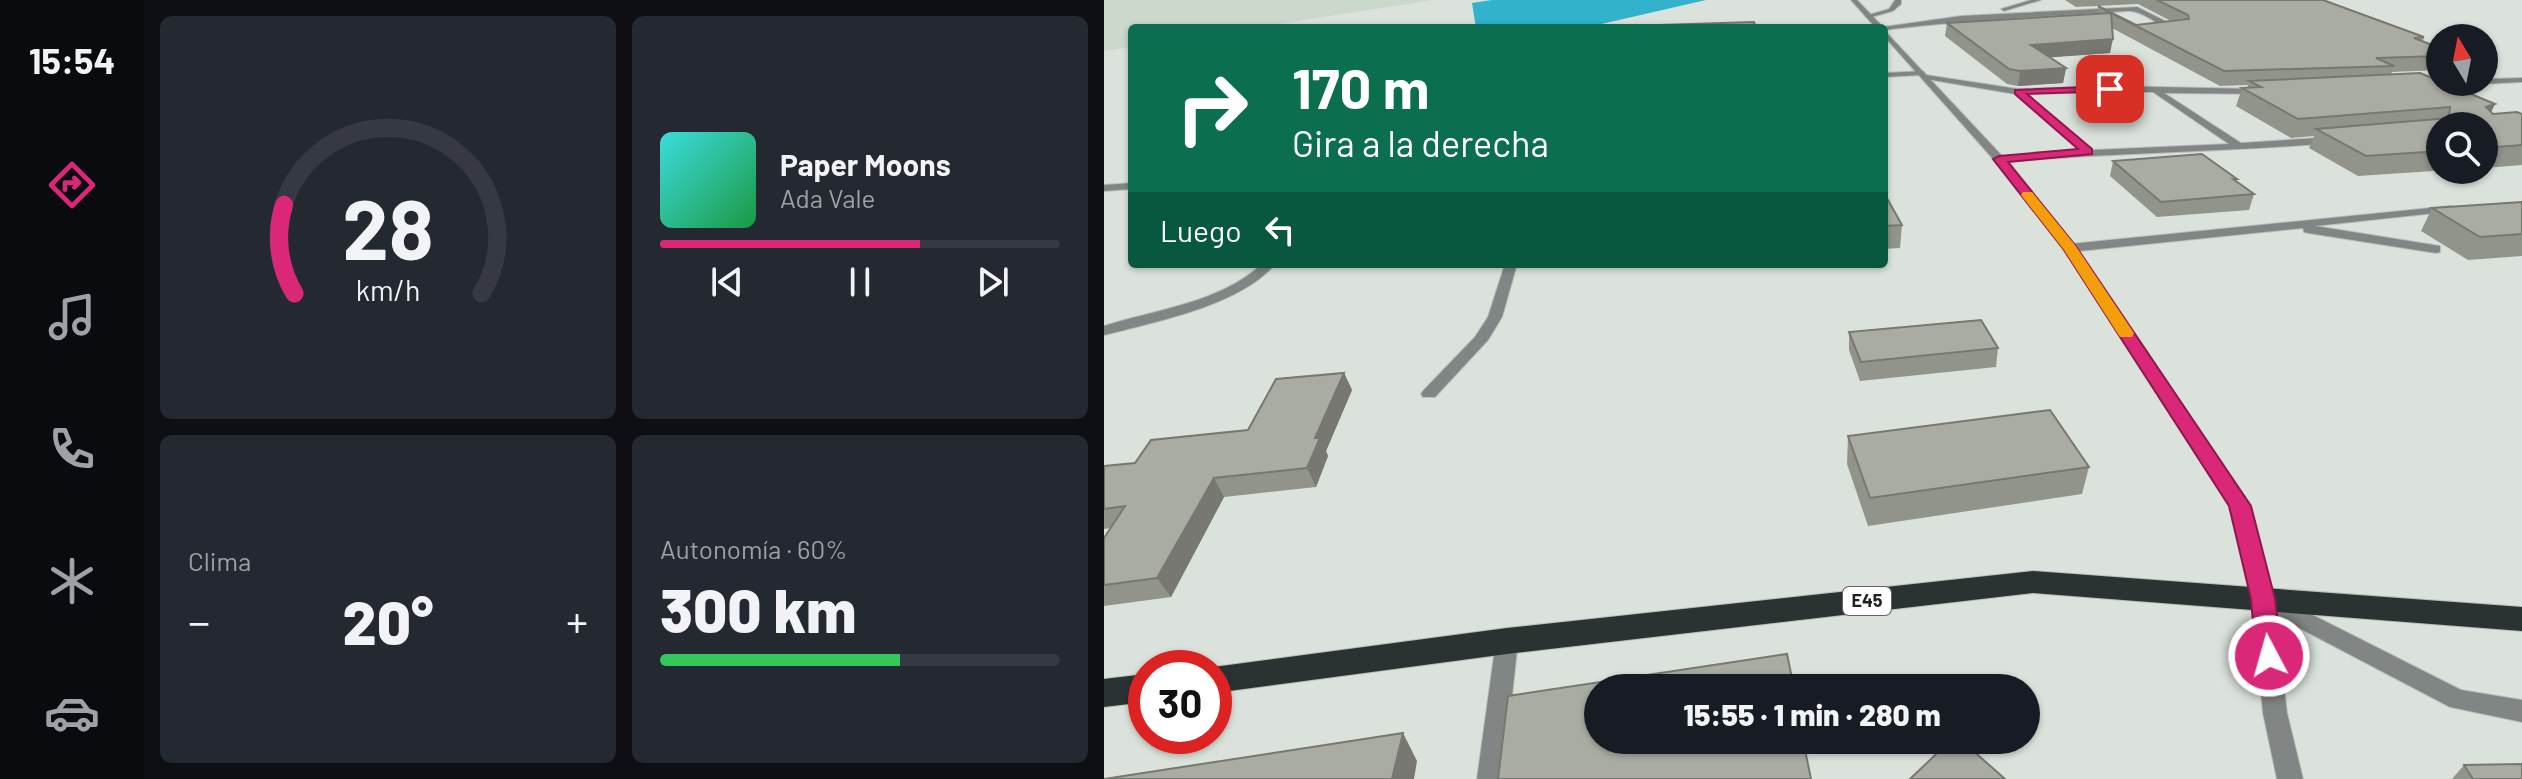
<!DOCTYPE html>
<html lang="es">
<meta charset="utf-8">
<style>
:root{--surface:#171b24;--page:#242831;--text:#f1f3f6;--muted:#9ea1a6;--line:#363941;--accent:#db2777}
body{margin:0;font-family:Barlow,sans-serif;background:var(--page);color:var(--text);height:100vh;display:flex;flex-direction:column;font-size:30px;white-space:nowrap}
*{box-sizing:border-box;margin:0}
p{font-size:26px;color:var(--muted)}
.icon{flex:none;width:44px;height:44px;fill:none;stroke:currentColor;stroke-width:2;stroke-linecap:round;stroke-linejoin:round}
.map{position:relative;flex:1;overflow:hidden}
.details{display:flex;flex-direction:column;gap:16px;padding:16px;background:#0d0f14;width:960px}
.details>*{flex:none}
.hud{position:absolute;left:24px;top:24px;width:760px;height:244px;border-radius:8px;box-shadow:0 2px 6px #0004;background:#0b6e4f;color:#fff;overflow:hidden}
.needle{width:52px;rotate:350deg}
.buttons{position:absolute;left:1322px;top:24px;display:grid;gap:16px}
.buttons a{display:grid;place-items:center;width:72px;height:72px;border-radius:50%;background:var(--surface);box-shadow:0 2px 6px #0004;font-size:40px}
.speed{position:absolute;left:24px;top:650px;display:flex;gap:16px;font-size:40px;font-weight:700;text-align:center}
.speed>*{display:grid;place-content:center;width:104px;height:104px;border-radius:50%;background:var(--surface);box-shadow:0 2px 6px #0004;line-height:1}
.speed .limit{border:12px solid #d22;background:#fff;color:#111}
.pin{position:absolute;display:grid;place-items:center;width:68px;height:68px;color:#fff;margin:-34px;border-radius:16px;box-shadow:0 4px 12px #0006}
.me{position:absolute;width:88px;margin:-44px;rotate:354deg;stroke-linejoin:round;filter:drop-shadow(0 0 6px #0008)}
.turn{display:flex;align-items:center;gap:28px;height:168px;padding:0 32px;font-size:36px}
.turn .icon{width:104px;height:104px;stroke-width:2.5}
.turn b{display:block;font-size:56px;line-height:68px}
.then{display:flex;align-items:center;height:76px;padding:0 32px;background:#0003;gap:16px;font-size:30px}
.big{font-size:60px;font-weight:800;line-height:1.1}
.details .card{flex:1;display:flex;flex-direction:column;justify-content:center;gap:12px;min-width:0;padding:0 28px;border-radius:12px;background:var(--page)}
.details .dial{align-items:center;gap:0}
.dial svg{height:208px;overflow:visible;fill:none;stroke:var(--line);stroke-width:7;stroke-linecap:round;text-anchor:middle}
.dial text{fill:var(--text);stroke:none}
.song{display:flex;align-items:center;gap:24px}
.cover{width:96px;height:96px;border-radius:12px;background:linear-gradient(135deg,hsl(180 70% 55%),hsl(140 70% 35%))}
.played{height:8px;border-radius:4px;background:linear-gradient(90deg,var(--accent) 65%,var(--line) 65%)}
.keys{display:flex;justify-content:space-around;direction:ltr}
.heat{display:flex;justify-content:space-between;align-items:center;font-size:44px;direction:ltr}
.charge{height:12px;border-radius:6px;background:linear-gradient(90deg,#34c759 60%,var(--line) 0)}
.details .tiles{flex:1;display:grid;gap:16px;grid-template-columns:repeat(2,1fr)}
.trip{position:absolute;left:480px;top:674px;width:456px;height:80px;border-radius:40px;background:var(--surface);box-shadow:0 2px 6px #0004;font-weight:800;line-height:80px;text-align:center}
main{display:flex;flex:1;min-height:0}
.tab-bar{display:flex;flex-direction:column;width:144px;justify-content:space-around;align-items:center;background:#090b0e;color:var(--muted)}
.tab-bar .icon{width:56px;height:56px}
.tab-bar .selected{color:var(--accent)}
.tab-bar b{font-size:36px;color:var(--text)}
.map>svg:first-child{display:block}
</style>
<main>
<nav class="tab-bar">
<b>15:54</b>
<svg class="icon selected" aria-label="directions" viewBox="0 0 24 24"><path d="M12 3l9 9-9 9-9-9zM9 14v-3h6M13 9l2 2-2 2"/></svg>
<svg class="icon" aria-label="music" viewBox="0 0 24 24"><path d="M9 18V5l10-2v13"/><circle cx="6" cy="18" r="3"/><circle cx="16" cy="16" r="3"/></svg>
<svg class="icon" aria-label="phone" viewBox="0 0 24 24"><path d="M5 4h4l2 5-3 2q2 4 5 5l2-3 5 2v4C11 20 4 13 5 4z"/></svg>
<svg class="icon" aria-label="climate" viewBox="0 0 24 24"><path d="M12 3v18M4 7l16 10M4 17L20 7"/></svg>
<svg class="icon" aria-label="car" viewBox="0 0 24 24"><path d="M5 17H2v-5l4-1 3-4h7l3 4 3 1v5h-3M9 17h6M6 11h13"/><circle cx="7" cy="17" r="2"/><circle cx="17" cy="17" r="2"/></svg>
</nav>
<section class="details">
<div class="tiles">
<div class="card dial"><svg viewBox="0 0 100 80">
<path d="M14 69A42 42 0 1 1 86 69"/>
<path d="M14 69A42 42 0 0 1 10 35" stroke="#db2777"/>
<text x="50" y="56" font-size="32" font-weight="700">28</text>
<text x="50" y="72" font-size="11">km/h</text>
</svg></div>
<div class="card">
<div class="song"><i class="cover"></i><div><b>Paper Moons</b><p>Ada Vale</p></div></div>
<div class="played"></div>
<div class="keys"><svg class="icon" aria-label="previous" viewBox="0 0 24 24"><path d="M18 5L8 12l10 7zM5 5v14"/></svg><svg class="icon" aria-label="pause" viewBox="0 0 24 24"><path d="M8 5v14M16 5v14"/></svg><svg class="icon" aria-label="next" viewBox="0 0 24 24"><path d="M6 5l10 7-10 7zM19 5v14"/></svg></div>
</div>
<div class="card"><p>Clima</p>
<div class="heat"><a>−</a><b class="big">20°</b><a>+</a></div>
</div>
<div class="card"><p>Autonomía · 60%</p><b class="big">300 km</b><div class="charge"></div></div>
</div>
</section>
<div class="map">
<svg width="1418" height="779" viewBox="0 0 1418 779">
<rect width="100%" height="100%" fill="#dae2db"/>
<path fill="#cad9cc" d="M 0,0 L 329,0 L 148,28 L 28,28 L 28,47 L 0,51 Z"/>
<path fill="#32b2cc" d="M 388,0 L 602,0 L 493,25 L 505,26 L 500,28 L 372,28 L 368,3 Z"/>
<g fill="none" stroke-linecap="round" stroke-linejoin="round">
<defs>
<g id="service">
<path d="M 791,0 L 797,0 L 797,4 L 789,11 L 764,18 L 761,16 L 785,9 Z"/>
<path d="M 927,0 L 937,0 L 900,11 L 897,9 Z"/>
<path d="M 1033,7 L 1079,30 C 1064,36 1042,10 1024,11 C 943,16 861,20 780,30 L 772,28 L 857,16 Z"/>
<path d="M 819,71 L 822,75 L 914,89 L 1006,86 L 1155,89 L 1158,90 L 1158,94 L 1060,93 L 1137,143 L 1229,137 L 1234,140 L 1229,143 C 1118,152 1007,153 895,162 L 891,161 L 891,157 L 977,150 L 911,94 L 822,79 L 819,75 L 780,77 L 780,73 ZM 1006,92 L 1049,92 L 1125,144 L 988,150 L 922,94 Z"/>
<path d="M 1418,78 L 1418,82 L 1322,87 L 1318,84 L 1322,81 L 1380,82 L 1380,79 Z"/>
<path d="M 28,183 L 28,189 L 0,191 L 0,185 Z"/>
<path d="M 1346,206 L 1350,207 L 1350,211 L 1211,226 L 1336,246 L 1336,252 L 1332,253 L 1204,233 L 1200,232 L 1199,228 L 966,252 L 960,248 L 966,244 Z"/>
<path d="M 158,264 L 171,264 C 137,305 51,322 0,335 L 0,326 C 53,309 116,303 158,264 Z"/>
<path d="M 401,264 L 413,264 L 398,317 L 384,340 L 331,397 L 319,397 L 317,394 L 319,391 L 371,337 L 384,317 Z"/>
<path d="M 1167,594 L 1357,690 L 1418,700 L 1418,722 L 1346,707 L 1159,609 L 1156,603 L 1159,597 Z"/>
<path d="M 403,632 L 411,634 L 414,641 L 399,779 L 373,779 L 392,641 L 395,634 Z"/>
</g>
<g id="minor">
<path d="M 747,0 L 753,0 L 780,28 L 772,28 Z"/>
<path d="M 780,30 L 899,157 L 970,245 L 1145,506 L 1170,599 L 1183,713 L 1199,779 L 1173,779 L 1159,713 L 1148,599 L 1127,507 L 961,250 L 891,161 L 780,36 Z"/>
</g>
<g id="trunk">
<path d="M 929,571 L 1418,607 L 1418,631 L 929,593 L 403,654 L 110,693 L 110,668 L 102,668 L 403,628 Z"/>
<path d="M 42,674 L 42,702 L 0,707 L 0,679 Z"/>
</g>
</defs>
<use href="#service" stroke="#b8bfb9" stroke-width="2"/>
<use href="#minor" stroke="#b8bfb9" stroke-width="2"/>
<use href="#trunk" stroke="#b8bfb9" stroke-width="2"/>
<use href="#service" fill="#818685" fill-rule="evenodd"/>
<use href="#minor" fill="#818685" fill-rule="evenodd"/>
<use href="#trunk" fill="#2a3332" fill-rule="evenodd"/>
</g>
<g fill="#91948b">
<path d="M 961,0 L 1219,0 L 1320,37 L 1319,41 L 1336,48 L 1336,70 L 1288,72 L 1287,74 L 1391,104 L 1387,112 L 1389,114 L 1418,114 L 1418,165 L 1380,168 L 1380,126 L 1336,126 L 1336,170 L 1344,170 L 1254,176 L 1205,148 L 1210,136 L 1187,138 L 1132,106 L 1138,88 L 1143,88 L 1144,85 L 1116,86 L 1008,28 L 1006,53 L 946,57 L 962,68 L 959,83 L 914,86 L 903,84 L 841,36 L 843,23 L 993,14 L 994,6 L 1032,25 L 1067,21 L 1034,4 L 972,7 Z"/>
<path d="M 1009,161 L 1133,179 L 1132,181 L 1150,194 L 1145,210 L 1053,217 L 1006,176 Z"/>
<path d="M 780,193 L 798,225 L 796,248 L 780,249 Z"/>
<path d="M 1418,202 L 1418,256 L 1364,260 L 1317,231 L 1328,208 Z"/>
<path d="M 745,332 L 894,348 L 892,367 L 756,381 L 745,350 Z"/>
<path d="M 240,373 L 248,390 L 222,451 L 224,456 L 212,487 L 120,497 L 67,597 L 0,606 L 0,538 L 7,528 L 0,529 L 0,466 L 31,463 L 144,430 Z"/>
<path d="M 744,436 L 985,467 L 978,494 L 764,526 L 743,464 Z"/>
<path d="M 1360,765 L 1418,779 L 1348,779 Z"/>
</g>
<g fill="#767871">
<path d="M 1009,39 L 1006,53 L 925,59 L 927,45 Z"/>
<path d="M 962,68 L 959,83 L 914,86 L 916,71 Z"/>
<path d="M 1391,104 L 1382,122 L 1382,107 Z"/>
<path d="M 240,373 L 248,390 L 222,451 L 224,456 L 212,487 L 203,468 L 211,438 Z"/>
<path d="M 110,478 L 120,497 L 67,597 L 53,578 Z"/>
<path d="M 299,733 L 313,761 L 310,779 L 288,779 Z"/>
</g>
<g fill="#a9aca2" stroke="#767871" stroke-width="2">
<path d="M 1053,0 L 1219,0 L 1320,37 L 1310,38 L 1336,48 L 1336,56 L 1272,58 L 1290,66 L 1120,71 L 1007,13 L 1009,39 L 927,45 L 962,68 L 916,71 L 905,69 L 843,23 L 1007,13 L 994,6 L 1032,25 L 1085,19 L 1084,15 Z"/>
<path d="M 650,22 L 652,27 L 666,26 L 667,28 L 524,28 L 524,26 Z"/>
<path d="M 1316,73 L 1391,104 L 1382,107 L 1389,114 L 1413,112 L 1418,114 L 1418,145 L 1380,148 L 1380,126 L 1336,126 L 1336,151 L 1262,156 L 1212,129 L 1345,118 L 1346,107 L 1194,119 L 1138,88 L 1157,87 L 1145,81 Z"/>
<path d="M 1098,154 L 1133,179 L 1129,179 L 1150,194 L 1057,202 L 1009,161 Z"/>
<path d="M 780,193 L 798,225 L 780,226 Z"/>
<path d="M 1418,202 L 1418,234 L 1376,237 L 1328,208 Z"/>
<path d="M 877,320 L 894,348 L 757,362 L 745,332 Z"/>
<path d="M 240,373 L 211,438 L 216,438 L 203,468 L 110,478 L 53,578 L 0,585 L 0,538 L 21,506 L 0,509 L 0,466 L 31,463 L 47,440 L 144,430 L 172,379 Z"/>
<path d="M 946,410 L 985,467 L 766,498 L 744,436 Z"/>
<path d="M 683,654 L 690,688 L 494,688 L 494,740 L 699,740 L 707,779 L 394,779 L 404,696 Z"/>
<path d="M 299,733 L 288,779 L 0,779 Z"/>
<path d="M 847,740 L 857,740 L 901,779 L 806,779 Z"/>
<path d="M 1418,764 L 1418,779 L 1369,779 L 1360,765 Z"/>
</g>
<path fill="#db2777" stroke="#8e194d" stroke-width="2" d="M 1006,86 L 1009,91 L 923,94 L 988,149 L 988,154 L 904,162 L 971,245 L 1147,506 L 1171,599 L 1178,656 L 1174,664 L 1165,667 L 1156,664 L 1152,656 L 1147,599 L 1125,506 L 960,250 L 889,159 L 895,156 L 974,149 L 911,94 L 911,90 Z"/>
<path fill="#f59e0b" d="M 919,192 L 928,192 L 971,245 L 1030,333 L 1028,337 L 1016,337 L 960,250 L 917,195 Z"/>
<g text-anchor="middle" stroke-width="6" stroke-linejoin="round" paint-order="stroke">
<rect fill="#fff" stroke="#626462" stroke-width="2" x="739" y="587" width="48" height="28" rx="6"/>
<g font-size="18" font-weight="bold" fill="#1e211e">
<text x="763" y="607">E45</text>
</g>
</g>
</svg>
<div class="buttons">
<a><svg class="needle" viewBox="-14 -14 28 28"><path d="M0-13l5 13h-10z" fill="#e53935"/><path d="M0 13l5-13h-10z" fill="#9ea1a6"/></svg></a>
<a><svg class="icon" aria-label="search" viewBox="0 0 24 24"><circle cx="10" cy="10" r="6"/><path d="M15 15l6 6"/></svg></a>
</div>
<div class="speed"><div class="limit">30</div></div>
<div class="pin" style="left:1006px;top:89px;background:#d93025"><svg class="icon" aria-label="arrive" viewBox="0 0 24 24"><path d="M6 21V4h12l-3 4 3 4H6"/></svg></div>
<svg class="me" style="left:1165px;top:656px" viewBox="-20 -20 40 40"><circle r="17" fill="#db2777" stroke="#fff" stroke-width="3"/><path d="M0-11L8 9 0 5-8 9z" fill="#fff"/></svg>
<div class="trip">15:55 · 1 min · 280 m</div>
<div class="hud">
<div class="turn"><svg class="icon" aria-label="right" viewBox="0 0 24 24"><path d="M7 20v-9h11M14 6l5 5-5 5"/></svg><div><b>170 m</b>Gira a la derecha</div></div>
<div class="then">Luego<svg class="icon" aria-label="left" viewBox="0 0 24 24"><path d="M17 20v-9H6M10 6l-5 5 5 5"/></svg></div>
</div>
</div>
</main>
